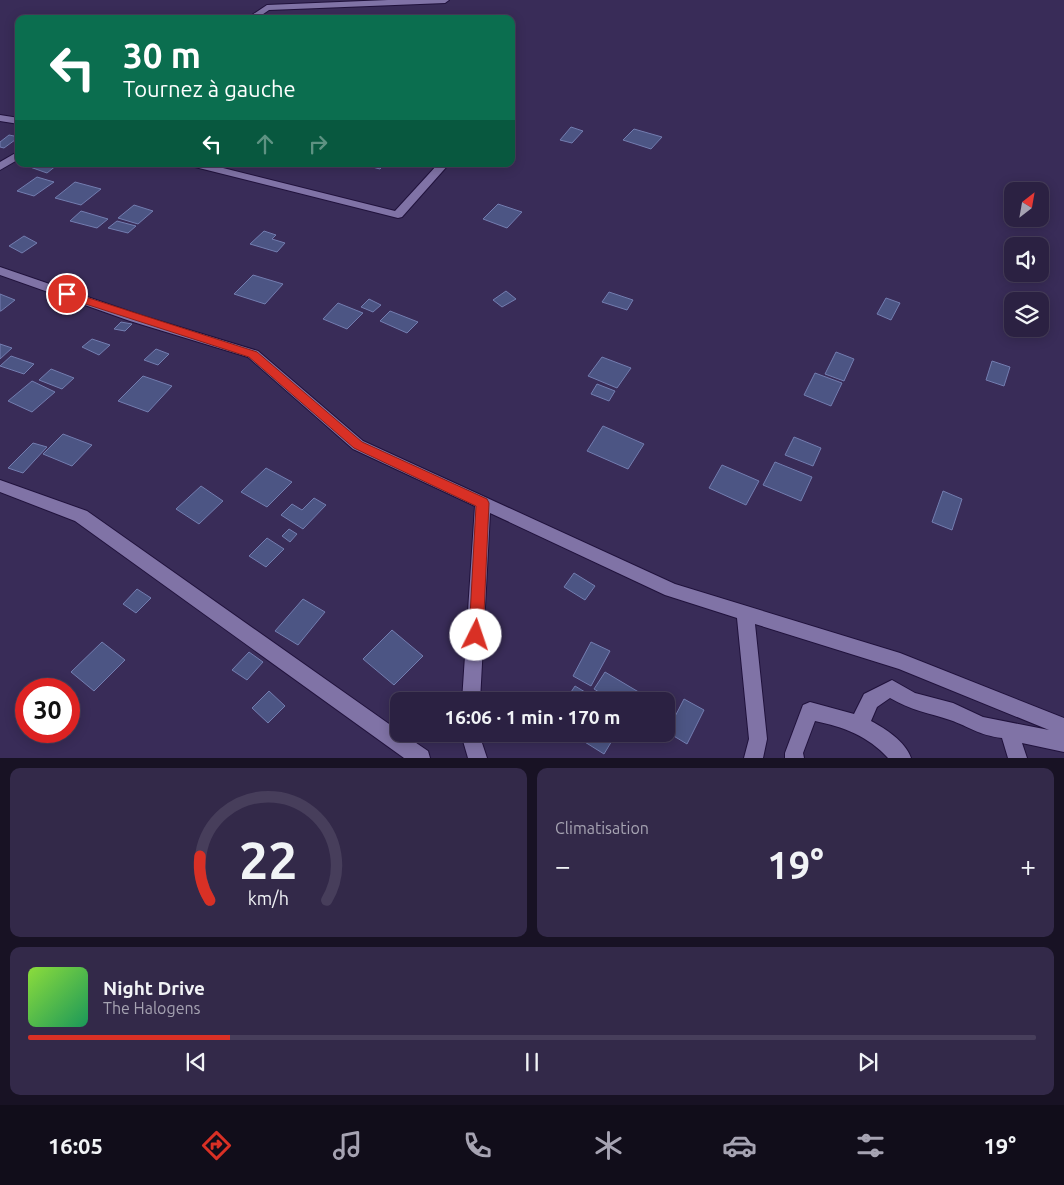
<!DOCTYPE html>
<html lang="fr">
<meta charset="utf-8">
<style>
:root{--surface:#2b2142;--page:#332949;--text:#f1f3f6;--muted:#a6a3b2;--line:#473e5b;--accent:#d93025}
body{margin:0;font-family:Ubuntu,sans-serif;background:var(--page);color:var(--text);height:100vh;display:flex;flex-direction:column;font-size:19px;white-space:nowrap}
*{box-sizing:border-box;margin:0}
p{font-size:16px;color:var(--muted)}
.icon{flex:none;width:28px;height:28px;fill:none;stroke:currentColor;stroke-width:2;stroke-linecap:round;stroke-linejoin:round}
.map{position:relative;height:758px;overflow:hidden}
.sheet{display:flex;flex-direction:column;gap:10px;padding:10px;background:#181224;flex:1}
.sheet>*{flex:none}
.top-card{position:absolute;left:15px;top:15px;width:500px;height:152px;border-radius:10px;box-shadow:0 2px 12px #0003,0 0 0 1px var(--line);background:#0b6e4f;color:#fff;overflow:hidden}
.needle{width:32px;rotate:31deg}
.buttons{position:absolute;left:1004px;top:182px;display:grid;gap:10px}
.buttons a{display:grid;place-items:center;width:45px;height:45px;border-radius:10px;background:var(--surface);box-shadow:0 2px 12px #0003,0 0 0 1px var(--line);font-size:25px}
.speed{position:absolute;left:15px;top:678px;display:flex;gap:10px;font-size:25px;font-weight:700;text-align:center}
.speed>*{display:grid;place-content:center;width:65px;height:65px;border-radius:50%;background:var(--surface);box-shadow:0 2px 12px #0003,0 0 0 1px var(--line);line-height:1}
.speed .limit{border:8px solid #d22;background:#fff;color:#111}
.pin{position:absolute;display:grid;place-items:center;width:42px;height:42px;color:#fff;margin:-21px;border:2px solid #fff;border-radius:50%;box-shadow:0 1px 5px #0007}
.me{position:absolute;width:55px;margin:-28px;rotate:4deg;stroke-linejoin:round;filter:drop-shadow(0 0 4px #0008)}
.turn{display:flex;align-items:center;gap:18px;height:105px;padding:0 25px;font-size:22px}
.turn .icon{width:65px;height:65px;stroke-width:2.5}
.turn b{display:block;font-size:35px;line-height:42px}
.lanes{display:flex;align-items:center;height:48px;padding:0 25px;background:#0003;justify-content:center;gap:25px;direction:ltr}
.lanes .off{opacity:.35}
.big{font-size:38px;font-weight:700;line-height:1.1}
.sheet .card{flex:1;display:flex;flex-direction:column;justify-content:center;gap:8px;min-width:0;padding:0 18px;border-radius:10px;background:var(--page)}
.sheet .dial{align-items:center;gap:0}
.dial svg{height:130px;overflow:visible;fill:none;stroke:var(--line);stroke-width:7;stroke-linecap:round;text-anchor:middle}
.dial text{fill:var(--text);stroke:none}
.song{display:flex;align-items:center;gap:15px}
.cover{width:60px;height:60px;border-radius:8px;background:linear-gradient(135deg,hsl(90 70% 55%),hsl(150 70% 35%))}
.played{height:5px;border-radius:2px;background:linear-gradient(90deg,var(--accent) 20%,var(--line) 20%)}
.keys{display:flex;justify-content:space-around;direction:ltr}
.heat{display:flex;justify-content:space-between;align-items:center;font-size:28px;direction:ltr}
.sheet .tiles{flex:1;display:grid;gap:10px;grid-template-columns:1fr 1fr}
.card:last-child{grid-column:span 2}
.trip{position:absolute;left:390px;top:692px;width:285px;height:50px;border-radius:10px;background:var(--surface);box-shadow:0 2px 12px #0003,0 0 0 1px var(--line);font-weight:700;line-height:50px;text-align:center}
.dock{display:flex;height:80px;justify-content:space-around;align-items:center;background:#110d1a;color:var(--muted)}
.dock .icon{width:35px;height:35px}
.dock .on{color:var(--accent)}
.dock b{font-size:22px;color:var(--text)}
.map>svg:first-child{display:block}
</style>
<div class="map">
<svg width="1064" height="758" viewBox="0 0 1064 758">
<rect width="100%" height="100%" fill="#392c58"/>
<g fill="#4c5584" stroke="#737db0">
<path d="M 571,127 L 583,131 L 572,143 L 560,140 Z"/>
<path d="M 634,129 L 662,137 L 651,149 L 623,140 Z"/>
<path d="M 9,135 L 19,137 L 4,148 L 0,147 L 0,142 Z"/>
<path d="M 35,164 L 53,164 L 57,165 L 47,173 L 30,167 Z"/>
<path d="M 361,164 L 385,164 L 380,169 Z"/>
<path d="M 37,177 L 54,182 L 34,196 L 17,191 Z"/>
<path d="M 75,182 L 101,189 L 81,205 L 55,198 Z"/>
<path d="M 498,204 L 522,212 L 507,228 L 483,219 Z"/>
<path d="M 134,205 L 153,211 L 138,224 L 118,218 Z"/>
<path d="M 81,211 L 108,219 L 97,228 L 70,221 Z"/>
<path d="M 117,221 L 136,226 L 128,233 L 108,228 Z"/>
<path d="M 264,231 L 276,235 L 272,239 L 285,243 L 277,252 L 250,244 Z"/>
<path d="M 24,236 L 37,243 L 22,253 L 9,246 Z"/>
<path d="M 253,275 L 283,284 L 265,304 L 234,294 Z"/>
<path d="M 506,291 L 516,299 L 502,307 L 493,300 Z"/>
<path d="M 609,292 L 633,300 L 627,310 L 602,302 Z"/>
<path d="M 0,294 L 15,300 L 1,311 L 0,311 Z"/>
<path d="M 886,298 L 900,303 L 891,320 L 877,314 Z"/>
<path d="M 369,299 L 381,305 L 373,312 L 361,307 Z"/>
<path d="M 338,303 L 363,313 L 347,329 L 323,319 Z"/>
<path d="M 390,311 L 418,322 L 407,333 L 380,321 Z"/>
<path d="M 121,322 L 132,324 L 125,331 L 114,329 Z"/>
<path d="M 92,339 L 110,345 L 99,355 L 82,347 Z"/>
<path d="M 0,344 L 12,348 L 0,359 Z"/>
<path d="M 156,349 L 169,354 L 158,365 L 144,360 Z"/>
<path d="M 836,352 L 854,359 L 844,381 L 825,374 Z"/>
<path d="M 11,356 L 34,364 L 24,374 L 0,366 Z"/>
<path d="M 602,357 L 631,368 L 617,388 L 588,376 Z"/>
<path d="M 992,361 L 1010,367 L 1004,386 L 986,380 Z"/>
<path d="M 51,369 L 74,378 L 62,389 L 39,380 Z"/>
<path d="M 815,373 L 842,383 L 831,406 L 804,395 Z"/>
<path d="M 143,376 L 172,386 L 148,412 L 118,401 Z"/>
<path d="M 32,381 L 55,392 L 32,412 L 8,401 Z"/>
<path d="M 597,384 L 615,391 L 609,401 L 591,394 Z"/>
<path d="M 603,426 L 644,444 L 628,469 L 587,451 Z"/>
<path d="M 63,434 L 92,445 L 72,466 L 43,454 Z"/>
<path d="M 794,437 L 821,448 L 813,466 L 785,455 Z"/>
<path d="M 33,443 L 47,447 L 23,473 L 8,468 Z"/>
<path d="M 775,462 L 812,477 L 801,501 L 763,485 Z"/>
<path d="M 722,465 L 759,481 L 746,505 L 709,488 Z"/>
<path d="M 266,468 L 292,482 L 267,507 L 241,492 Z"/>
<path d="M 201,486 L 223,501 L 199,524 L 176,509 Z"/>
<path d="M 943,491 L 962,499 L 952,530 L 932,522 Z"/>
<path d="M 314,498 L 326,505 L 303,529 L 281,515 L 292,504 L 302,510 Z"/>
<path d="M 289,529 L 297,534 L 290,542 L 282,536 Z"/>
<path d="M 267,538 L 284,549 L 266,567 L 249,556 Z"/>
<path d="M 574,573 L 595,586 L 585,600 L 564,587 Z"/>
<path d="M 137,589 L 151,598 L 136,613 L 123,604 Z"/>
<path d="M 303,599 L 325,612 L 298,645 L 275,631 Z"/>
<path d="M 392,630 L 423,656 L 394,685 L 363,659 Z"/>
<path d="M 102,642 L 125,660 L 94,691 L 71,672 Z"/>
<path d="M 591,642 L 610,651 L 591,686 L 573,676 Z"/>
<path d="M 249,652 L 263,662 L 247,680 L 232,670 Z"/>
<path d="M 605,672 L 642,694 L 638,701 L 614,701 L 594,689 Z"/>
<path d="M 575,686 L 600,701 L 565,701 Z"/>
<path d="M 269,691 L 285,706 L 268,723 L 252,708 Z"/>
<path d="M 684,699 L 704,710 L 687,744 L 667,732 Z"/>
<path d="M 572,734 L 616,734 L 604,754 Z"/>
</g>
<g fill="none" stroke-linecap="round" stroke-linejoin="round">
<defs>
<g id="minor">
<path d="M 388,0 L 449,0 L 445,3 L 269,10 L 256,19 L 246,19 L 267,5 Z"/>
<path d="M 0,115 L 19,118 L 19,124 L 0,121 Z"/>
<path d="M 19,151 L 19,159 L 0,170 L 0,162 Z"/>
<path d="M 190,164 L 207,164 L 395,211 L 438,164 L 449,164 L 402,217 L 398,218 L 191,166 Z"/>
<path d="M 0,267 L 140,315 L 258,351 L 363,441 L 675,584 L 900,653 L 1064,718 L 1064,752 L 1022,743 L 1027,758 L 1008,758 L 1002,738 C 978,735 970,727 950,720 C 929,713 910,710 890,698 L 877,707 L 871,721 C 886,729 905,741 911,758 L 888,758 C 868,736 844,727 815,721 L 803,753 L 804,758 L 785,758 L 785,753 L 803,705 L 810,702 L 854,714 L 864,694 L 892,680 L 915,693 L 953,703 L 983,717 L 1049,730 L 899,669 L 755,624 L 767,739 L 763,758 L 744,758 L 749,739 L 737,618 L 665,595 L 490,513 L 480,701 L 462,701 L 475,506 L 353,449 L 248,357 L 130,321 L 0,275 Z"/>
<path d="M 0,480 L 87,511 L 399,731 L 399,734 L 403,734 L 428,751 L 430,758 L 404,758 L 75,521 L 0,492 Z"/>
<path d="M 461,734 L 479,734 L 487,758 L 468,758 Z"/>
</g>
</defs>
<use href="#minor" stroke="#20123c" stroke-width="2"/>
<use href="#minor" fill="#8073a6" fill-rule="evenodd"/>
</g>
<path fill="#d93025" stroke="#8d1f18" d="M 67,291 L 257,352 L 362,442 L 487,499 L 489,503 L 483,635 L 481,640 L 476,642 L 471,640 L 469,635 L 476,506 L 354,448 L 249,357 L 64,297 L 64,292 Z"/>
</svg>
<div class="buttons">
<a><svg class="needle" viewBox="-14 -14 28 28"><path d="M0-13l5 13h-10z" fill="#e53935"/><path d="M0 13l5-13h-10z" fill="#a6a3b2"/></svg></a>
<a><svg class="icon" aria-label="sound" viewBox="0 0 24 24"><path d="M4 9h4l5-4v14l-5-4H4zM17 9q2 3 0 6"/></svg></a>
<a><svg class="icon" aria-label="layers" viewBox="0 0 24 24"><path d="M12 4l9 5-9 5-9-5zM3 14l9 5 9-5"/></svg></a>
</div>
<div class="speed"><div class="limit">30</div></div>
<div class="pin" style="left:67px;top:294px;background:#d93025"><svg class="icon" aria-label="arrive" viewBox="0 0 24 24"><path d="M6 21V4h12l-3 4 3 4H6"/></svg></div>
<svg class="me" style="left:476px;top:635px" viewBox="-20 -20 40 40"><circle r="19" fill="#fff"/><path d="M0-13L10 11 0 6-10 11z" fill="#d93025"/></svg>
<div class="trip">16:06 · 1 min · 170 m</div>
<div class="top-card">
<div class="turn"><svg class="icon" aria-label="left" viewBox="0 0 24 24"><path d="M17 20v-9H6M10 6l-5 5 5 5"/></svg><div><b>30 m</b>Tournez à gauche</div></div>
<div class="lanes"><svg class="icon" aria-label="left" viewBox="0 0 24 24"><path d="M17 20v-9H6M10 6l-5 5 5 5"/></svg><svg class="icon off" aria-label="ahead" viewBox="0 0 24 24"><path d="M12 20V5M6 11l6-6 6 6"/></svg><svg class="icon off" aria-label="right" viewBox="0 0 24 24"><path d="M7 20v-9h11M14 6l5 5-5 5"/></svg></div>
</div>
</div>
<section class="sheet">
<div class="tiles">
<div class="card dial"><svg viewBox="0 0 100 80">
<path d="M14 69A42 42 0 1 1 86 69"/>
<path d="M14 69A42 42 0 0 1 8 42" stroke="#d93025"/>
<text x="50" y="56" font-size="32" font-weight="700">22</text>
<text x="50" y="72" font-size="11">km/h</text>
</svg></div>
<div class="card"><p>Climatisation</p>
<div class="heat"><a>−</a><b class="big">19°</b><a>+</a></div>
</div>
<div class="card">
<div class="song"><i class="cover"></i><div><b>Night Drive</b><p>The Halogens</p></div></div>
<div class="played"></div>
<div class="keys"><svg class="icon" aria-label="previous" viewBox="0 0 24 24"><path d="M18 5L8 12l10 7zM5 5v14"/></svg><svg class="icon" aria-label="pause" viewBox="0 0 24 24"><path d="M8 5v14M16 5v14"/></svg><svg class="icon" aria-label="next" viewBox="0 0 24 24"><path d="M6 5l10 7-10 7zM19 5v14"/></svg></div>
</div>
</div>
</section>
<nav class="dock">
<b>16:05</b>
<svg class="icon on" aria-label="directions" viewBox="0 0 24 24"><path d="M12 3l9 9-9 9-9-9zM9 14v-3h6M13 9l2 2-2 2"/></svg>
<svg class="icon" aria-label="music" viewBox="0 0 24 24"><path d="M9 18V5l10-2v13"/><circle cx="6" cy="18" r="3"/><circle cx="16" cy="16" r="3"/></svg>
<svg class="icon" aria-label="phone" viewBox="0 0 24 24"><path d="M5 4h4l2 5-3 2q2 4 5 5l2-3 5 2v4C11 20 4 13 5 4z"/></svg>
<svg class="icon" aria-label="climate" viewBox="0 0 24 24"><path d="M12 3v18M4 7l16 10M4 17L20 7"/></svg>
<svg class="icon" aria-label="car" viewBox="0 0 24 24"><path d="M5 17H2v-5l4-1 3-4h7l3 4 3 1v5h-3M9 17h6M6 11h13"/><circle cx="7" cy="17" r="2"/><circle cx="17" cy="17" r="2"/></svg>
<svg class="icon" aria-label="filters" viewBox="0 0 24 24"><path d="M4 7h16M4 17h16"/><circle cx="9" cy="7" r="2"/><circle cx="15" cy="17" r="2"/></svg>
<b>19°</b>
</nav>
